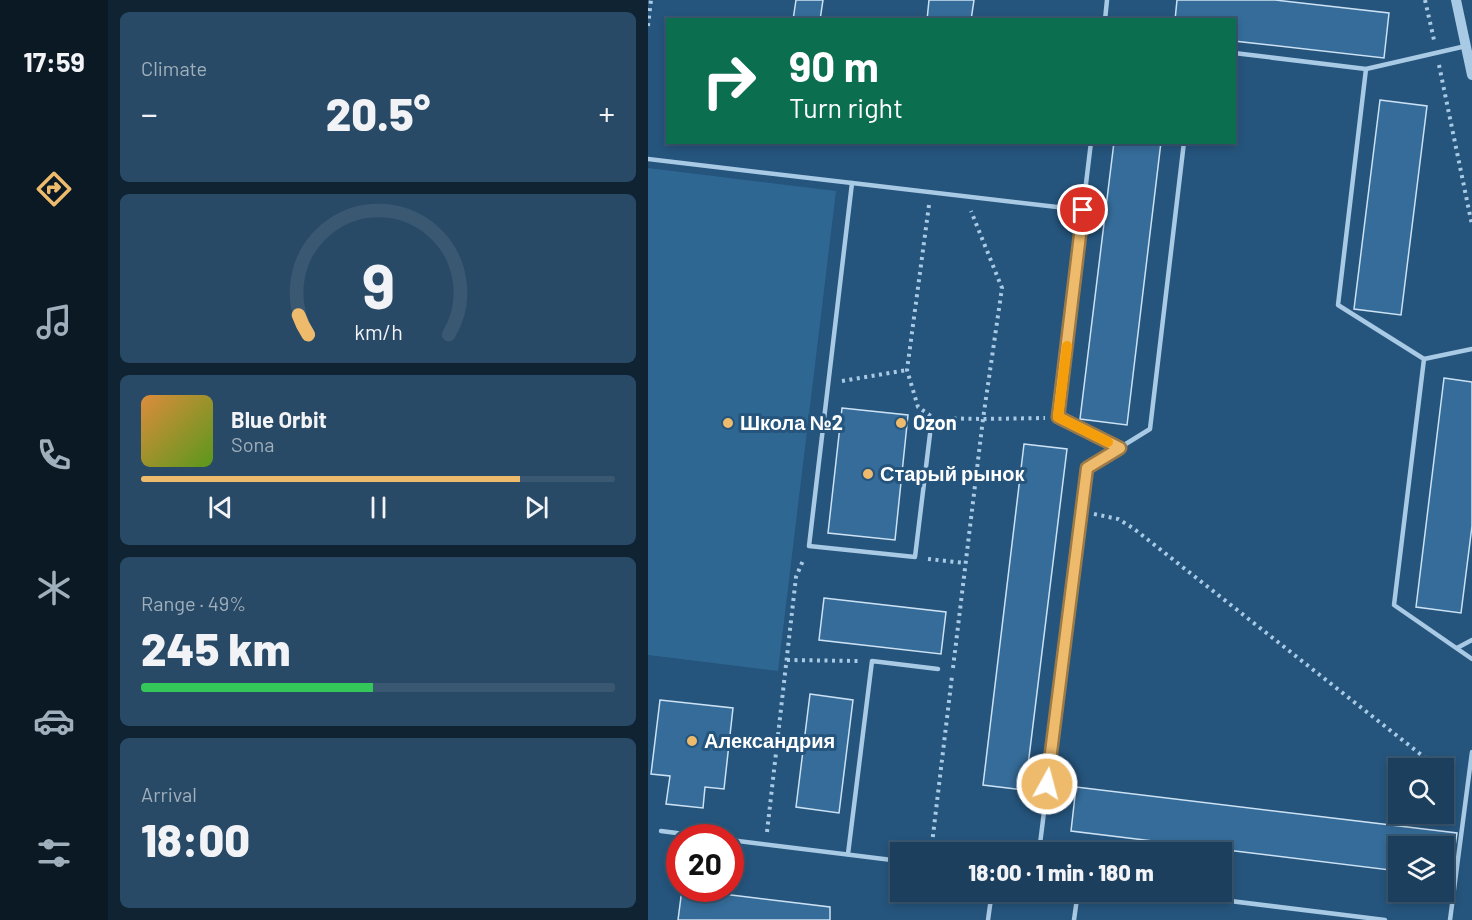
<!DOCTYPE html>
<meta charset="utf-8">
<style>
:root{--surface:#1c3f5d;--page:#294a66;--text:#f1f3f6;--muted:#a0afbc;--line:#3a5872;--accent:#eebb6d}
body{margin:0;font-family:Barlow,sans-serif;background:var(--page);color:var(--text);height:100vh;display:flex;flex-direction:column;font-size:22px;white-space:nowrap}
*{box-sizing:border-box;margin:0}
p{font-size:20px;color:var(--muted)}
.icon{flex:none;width:33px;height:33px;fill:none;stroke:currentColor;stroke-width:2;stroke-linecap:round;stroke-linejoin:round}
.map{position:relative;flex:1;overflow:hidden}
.panel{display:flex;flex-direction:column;gap:12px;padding:12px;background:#0f2333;width:540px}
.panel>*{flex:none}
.top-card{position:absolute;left:18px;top:18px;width:570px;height:126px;border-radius:0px;box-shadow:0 3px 9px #0003,0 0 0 2px var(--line);background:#0b6e4f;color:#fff;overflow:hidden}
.tools{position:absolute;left:740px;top:758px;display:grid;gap:12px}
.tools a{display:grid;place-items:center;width:66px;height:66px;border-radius:0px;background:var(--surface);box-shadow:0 3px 9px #0003,0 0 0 2px var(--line);font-size:30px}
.speed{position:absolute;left:18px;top:824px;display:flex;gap:12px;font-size:30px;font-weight:700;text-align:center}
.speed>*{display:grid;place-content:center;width:78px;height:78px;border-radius:50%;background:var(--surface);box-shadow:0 3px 9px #0003,0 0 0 2px var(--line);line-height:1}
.speed .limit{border:9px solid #d22;background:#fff;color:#111}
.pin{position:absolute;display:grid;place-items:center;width:51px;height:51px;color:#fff;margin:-26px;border:3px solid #fff;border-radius:50%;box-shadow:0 2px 6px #0007}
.me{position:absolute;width:66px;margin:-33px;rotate:7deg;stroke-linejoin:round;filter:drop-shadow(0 0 4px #0008)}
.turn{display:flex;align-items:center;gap:21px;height:126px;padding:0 24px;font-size:27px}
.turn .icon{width:78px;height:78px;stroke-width:2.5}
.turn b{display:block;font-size:42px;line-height:51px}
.big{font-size:45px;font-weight:800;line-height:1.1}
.panel .card{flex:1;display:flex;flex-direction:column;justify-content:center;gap:9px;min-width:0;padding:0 21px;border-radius:9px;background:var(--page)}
.panel .dial{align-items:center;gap:0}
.dial svg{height:156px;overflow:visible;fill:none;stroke:var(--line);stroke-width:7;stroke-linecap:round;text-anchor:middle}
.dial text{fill:var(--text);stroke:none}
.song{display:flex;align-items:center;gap:18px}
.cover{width:72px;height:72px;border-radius:9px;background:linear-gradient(135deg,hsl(30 70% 55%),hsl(90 70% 35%))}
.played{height:6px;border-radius:3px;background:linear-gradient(90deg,var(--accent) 80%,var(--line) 80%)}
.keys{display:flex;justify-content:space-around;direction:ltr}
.heat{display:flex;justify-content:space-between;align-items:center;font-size:33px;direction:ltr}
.charge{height:9px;border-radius:4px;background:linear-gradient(90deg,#34c759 49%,var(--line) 0)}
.trip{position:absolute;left:242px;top:842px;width:342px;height:60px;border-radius:0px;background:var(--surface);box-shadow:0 3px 9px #0003,0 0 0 2px var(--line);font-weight:800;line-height:60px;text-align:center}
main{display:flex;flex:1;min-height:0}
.tab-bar{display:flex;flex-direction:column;width:108px;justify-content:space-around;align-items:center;background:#0b1925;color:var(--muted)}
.tab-bar .icon{width:42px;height:42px}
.tab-bar .current{color:var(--accent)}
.tab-bar b{font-size:27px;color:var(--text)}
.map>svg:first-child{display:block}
</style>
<main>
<nav class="tab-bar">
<b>17:59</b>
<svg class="icon current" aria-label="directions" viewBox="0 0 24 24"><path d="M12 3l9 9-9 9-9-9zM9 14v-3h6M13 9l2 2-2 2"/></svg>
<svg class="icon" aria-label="music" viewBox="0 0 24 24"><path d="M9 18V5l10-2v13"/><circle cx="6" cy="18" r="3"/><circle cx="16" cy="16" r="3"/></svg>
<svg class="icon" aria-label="phone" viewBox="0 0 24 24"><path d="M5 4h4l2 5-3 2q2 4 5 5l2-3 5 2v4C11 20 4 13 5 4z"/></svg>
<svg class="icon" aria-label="climate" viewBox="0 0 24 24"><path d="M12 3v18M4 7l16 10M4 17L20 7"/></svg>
<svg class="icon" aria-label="car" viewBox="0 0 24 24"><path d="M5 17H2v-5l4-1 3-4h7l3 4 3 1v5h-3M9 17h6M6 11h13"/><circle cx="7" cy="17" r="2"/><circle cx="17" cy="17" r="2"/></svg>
<svg class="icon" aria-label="filters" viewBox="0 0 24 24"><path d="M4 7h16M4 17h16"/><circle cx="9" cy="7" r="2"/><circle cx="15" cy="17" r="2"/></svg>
</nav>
<section class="panel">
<div class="card"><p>Climate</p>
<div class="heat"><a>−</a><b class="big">20.5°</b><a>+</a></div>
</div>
<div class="card dial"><svg viewBox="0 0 100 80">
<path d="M14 69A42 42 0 1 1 86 69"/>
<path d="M14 69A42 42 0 0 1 9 59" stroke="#eebb6d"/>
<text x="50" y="56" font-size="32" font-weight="700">9</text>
<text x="50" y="72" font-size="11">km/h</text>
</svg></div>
<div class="card">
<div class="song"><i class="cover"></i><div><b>Blue Orbit</b><p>Sona</p></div></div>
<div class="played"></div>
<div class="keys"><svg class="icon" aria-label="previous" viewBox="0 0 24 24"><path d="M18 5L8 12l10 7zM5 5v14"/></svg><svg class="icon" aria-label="pause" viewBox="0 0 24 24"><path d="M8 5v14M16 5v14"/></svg><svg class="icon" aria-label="next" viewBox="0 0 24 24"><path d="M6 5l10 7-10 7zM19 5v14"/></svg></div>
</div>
<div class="card"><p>Range · 49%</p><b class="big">245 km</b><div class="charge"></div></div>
<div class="card"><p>Arrival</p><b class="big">18:00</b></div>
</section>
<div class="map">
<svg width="824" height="920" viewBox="0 0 824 920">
<rect width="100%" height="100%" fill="#25547c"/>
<path fill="#2f6793" d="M 0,168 L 188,191 L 130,671 L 0,655 Z"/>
<g fill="#356c99" stroke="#cce2f4" stroke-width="1.5">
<path d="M 148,0 L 175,0 L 172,20 L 145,20 Z"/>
<path d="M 281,0 L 326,0 L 323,20 L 279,20 Z"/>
<path d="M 529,0 L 627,0 L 741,13 L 736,58 L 586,41 L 586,20 L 527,20 Z"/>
<path d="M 732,100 L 779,106 L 753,315 L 706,309 Z"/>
<path d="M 466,142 L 513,142 L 479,425 L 432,419 Z"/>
<path d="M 796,378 L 824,382 L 824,526 L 813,613 L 768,607 Z"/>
<path d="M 194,408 L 260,415 L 247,540 L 180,533 Z"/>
<path d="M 376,444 L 419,449 L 377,790 L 335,785 Z"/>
<path d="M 176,598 L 298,612 L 293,654 L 171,640 Z"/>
<path d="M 162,694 L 205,700 L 191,813 L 148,807 Z"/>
<path d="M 12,700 L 85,708 L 76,789 L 57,787 L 55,808 L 18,804 L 22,776 L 3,774 Z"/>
<path d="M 428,787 L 809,833 L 807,846 L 750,846 L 750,871 L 423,831 Z"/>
<path d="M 34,889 L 182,907 L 182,920 L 30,920 Z"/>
</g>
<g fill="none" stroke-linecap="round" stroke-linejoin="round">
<g stroke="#a9cae5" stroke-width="4" stroke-dasharray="3 4.5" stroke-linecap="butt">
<path d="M 777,0 L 786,40"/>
<path d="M 0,26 L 3,0"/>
<path d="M 791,65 L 824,225"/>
<path d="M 281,205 L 259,370 L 270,407 L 283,416"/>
<path d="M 194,381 L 259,370"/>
<path d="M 283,418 L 335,419 L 397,418"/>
<path d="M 446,514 L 470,519 L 485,528 L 790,768"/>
<path d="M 280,559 L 317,563"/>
<path d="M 139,660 L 211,661"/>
<path d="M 305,668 L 335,419 L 354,288 L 323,211"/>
<path d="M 795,772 L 806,780"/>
<path d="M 119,832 L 148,577 L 156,558"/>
<path d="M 283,852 L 304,676"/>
</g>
<g stroke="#a9cae5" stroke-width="4.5">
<path d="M 457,20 L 459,0"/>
<path d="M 586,53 L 718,69 L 818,46"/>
<path d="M 718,69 L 690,305 L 776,359 L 746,605 L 824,659"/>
<path d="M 443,142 L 410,417 L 472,448"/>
<path d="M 0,159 L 204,183 L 161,546 L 267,557 L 282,434"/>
<path d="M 204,183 L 435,210"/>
<path d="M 776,359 L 824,349"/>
<path d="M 809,648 L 824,640"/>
<path d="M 13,831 L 60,837"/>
<path d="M 82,840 L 252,861"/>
<path d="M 391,852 L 439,468 L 502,429 L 536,142"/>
<path d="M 200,854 L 224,661 L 290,669"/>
<path d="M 501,891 L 737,920"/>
<path d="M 340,920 L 344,891"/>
<path d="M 426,920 L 430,891"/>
<path d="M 802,920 L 824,752"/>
</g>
<path stroke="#a9cae5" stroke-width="10" d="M 808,0 L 824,75"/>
</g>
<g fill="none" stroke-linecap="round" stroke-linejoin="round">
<defs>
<path id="route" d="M 399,784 L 439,468 L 472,448 L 410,417 L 435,210"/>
</defs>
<use href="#route" stroke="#9b7a47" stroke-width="15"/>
<use href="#route" stroke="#eebb6d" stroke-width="10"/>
<path stroke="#f59e0b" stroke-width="10" d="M 419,346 L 410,417 L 460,442"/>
</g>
<g fill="#eebb6d" stroke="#25547c" stroke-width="2">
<circle cx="80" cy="423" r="6"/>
<circle cx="253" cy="423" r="6"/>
<circle cx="220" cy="474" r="6"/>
<circle cx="44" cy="741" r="6"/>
</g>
<g text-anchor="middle" stroke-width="6" stroke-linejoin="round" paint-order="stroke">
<g font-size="20" font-weight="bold" fill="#fff" stroke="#25547c" text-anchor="start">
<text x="92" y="430">Школа №2</text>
<text x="265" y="430">Ozon</text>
<text x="232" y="481">Старый рынок</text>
<text x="56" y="748">Александрия</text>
</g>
</g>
</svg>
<div class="tools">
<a><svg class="icon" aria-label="search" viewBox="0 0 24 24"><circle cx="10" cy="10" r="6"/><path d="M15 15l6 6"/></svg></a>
<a><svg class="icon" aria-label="layers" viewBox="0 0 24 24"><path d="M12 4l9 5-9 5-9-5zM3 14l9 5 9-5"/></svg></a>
</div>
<div class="speed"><div class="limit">20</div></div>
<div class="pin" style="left:435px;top:210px;background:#d93025"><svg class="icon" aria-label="arrive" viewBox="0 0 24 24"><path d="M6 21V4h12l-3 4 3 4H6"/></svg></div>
<svg class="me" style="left:399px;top:784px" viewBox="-20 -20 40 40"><circle r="17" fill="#eebb6d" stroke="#fff" stroke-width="3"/><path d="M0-11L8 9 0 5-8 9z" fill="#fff"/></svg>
<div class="trip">18:00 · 1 min · 180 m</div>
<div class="top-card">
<div class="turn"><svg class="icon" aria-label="right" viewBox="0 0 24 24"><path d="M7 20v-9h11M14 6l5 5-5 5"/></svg><div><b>90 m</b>Turn right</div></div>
</div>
</div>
</main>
